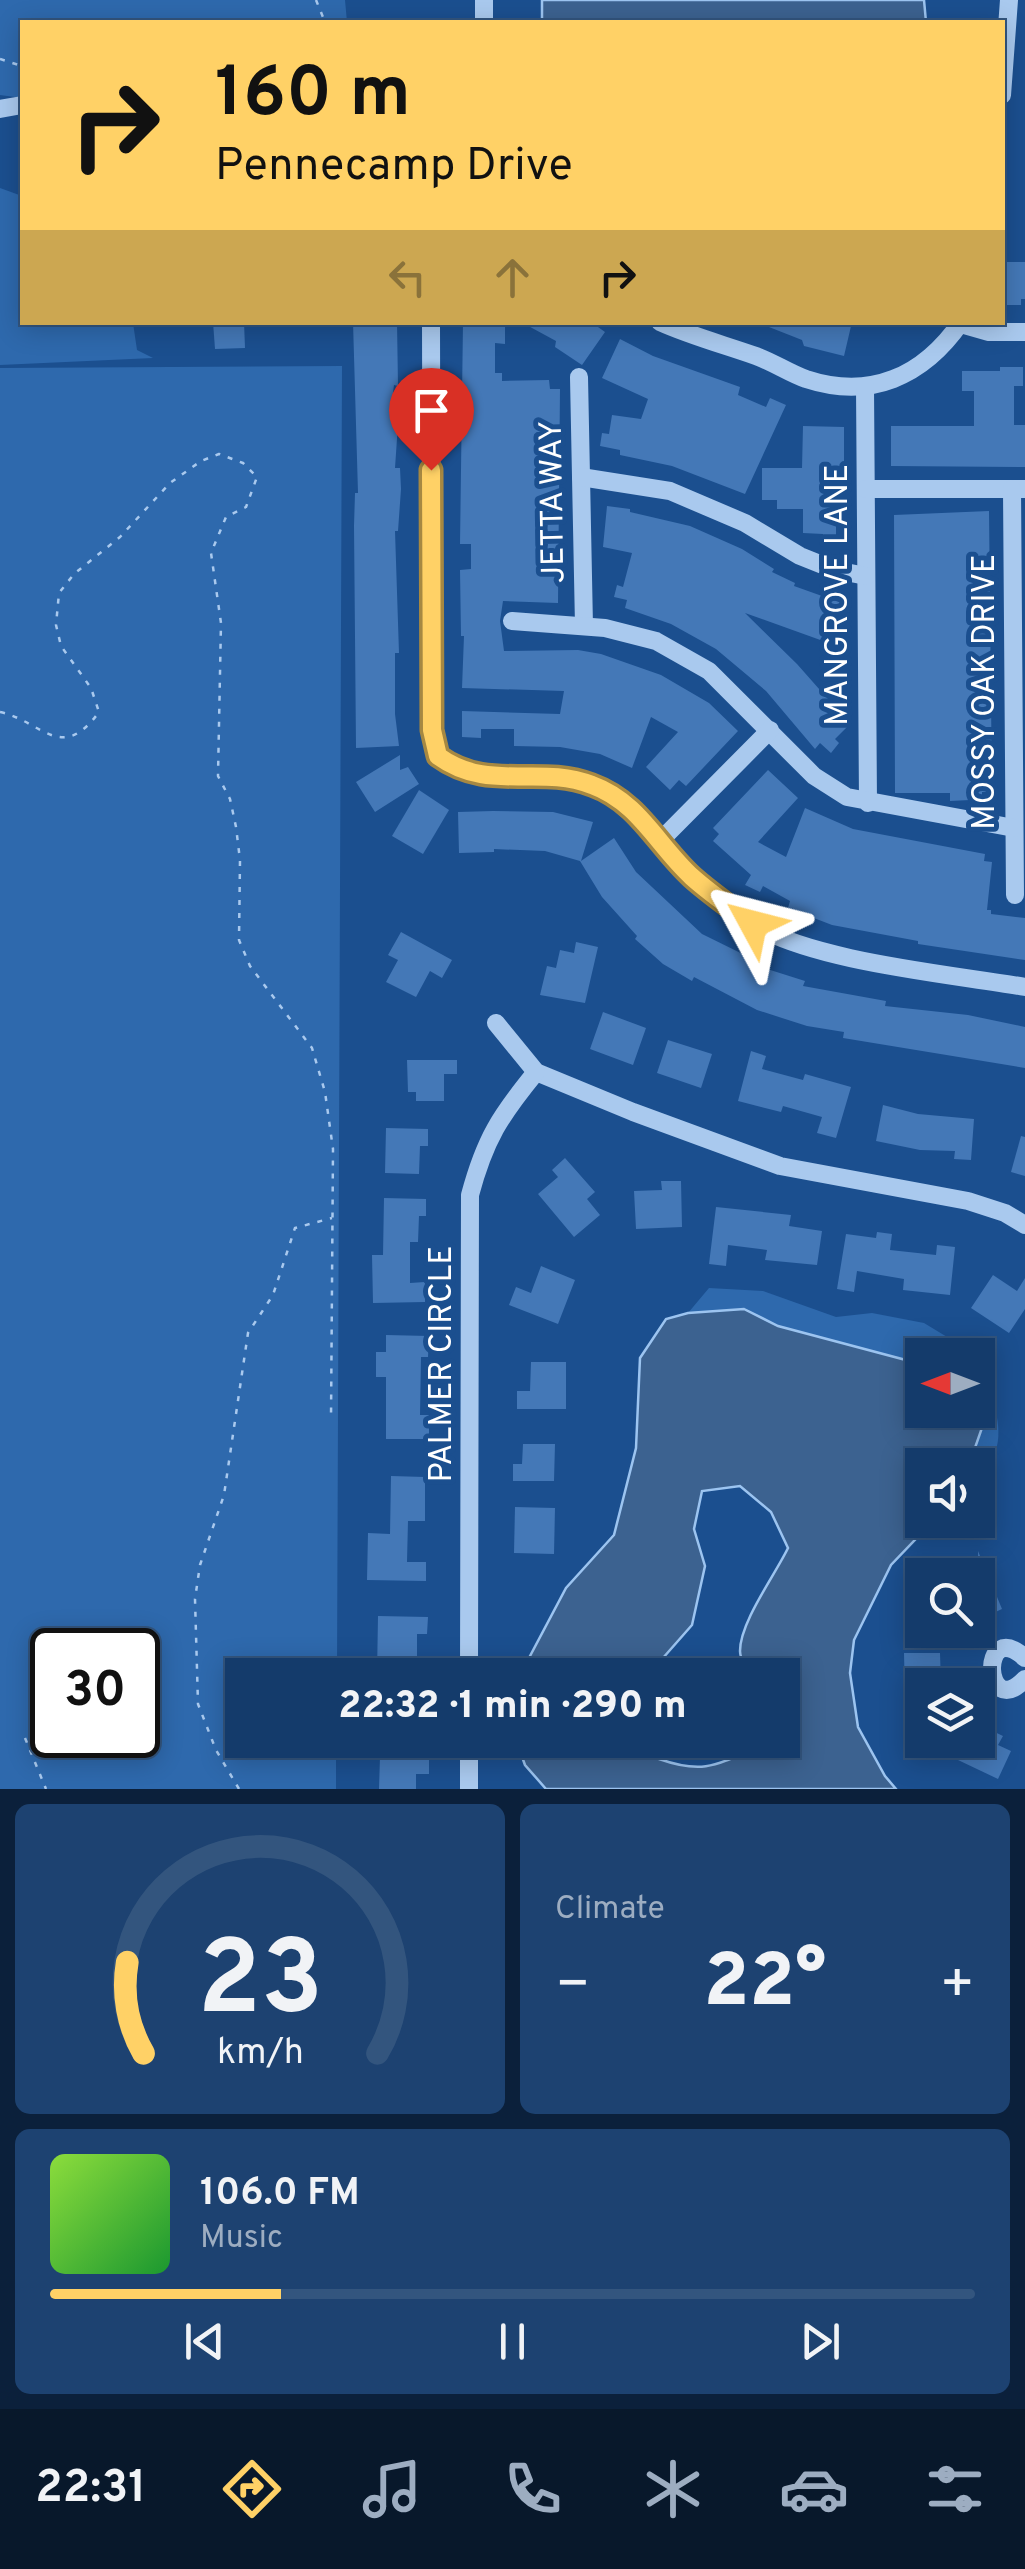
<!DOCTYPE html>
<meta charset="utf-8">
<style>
:root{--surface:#143b6b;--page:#1d4271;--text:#f1f3f6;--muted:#9dadc1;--line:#33557e;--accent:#ffd166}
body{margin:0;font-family:Overpass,sans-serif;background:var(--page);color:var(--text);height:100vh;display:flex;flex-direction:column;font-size:38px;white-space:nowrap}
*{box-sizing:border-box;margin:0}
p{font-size:32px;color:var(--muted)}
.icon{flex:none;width:55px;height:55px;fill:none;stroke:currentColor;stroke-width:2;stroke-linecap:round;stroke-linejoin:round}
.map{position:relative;height:1789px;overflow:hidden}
.panel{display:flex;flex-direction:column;gap:15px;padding:15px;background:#0b203b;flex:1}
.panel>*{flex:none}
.hud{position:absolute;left:20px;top:20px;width:985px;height:305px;border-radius:0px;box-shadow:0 5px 25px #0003,0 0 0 2px var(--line);background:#ffd166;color:#111;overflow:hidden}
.needle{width:65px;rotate:270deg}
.tools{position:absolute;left:905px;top:1338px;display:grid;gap:20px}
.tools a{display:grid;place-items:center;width:90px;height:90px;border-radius:0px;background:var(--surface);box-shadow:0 5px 25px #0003,0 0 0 2px var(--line);font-size:50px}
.speed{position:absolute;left:30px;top:1628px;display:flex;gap:20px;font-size:50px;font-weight:700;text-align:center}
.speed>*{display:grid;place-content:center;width:130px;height:130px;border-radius:50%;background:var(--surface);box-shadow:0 5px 25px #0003,0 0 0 2px var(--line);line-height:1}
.speed .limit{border:5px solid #111;border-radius:15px;background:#fff;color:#111}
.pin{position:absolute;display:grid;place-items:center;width:85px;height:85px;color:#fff;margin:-102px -42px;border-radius:50% 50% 50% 0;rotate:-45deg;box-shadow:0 0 10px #0007}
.pin .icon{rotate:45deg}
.me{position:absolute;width:110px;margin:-55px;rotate:308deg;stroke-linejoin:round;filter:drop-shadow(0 0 8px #0008)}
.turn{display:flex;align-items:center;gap:35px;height:210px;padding:0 30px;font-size:45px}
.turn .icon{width:130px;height:130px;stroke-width:2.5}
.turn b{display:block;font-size:70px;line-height:85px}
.lanes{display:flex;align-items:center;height:95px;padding:0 30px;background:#0003;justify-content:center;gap:50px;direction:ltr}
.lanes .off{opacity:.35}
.big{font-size:75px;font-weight:800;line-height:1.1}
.panel .card{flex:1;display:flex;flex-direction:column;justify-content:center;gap:15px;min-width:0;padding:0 35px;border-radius:15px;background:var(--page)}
.panel .dial{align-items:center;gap:0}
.dial svg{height:260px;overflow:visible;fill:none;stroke:var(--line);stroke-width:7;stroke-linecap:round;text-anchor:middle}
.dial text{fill:var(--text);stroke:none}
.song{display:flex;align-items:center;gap:30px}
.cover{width:120px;height:120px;border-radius:15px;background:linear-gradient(135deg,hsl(90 70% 55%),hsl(130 70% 35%))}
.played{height:10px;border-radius:5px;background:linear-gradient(90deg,var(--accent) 25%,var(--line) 25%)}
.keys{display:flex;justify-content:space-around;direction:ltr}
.heat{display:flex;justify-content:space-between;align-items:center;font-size:55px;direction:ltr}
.panel .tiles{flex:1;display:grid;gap:15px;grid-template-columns:1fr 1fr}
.card:last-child{grid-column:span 2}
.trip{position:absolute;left:225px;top:1658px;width:575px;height:100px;border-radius:0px;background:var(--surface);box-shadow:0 5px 25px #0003,0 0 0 2px var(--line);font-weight:800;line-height:100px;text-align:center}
.tabs{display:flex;height:160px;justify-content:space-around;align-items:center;background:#08182b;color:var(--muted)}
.tabs .icon{width:70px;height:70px}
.tabs .selected{color:var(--accent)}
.tabs b{font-size:45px;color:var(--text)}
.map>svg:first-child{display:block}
</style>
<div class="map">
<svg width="1025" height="1789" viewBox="0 0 1025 1789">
<rect width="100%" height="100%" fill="#1b4f8f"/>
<g fill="#2e69ad" fill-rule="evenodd">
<path d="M 0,0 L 345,0 L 347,22 L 22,22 L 22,98 L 0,95 Z"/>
<path d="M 0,188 L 22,196 L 22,322 L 133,323 L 137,350 L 153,358 L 0,365 Z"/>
<path d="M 342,366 L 337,1675 L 242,1675 L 242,1740 L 336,1740 L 336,1789 L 0,1789 L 0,368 ZM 52,1650 L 138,1650 L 138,1735 L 52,1735 Z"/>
<path d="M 709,1288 L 763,1291 L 836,1317 L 872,1313 L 924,1323 L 962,1346 L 969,1355 L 922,1355 L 922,1366 L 778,1326 L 744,1309 L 688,1313 Z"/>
<path d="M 978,1366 C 990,1386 1003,1423 997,1446 C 995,1455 983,1466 978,1473 L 978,1465 L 969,1465 L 983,1425 L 973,1410 L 978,1410 Z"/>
</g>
<g fill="#3c6290" stroke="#9cc4f0" stroke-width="2.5">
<path d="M 542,0 L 924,0 L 926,22 L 542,22 Z"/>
<path d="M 744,1309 L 778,1326 L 917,1363 L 922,1366 L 922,1410 L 973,1410 L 983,1425 L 969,1465 L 922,1465 L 922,1520 L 934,1520 L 891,1565 L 854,1640 L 850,1673 L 858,1727 L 885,1776 L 896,1789 L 546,1789 L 525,1765 L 516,1740 L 649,1740 L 659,1759 C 702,1774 715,1766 755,1748 L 758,1740 L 782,1740 L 782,1675 L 747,1675 C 745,1668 740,1658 740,1651 C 740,1622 775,1575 788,1548 L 771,1512 L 740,1486 L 702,1491 L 694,1529 L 705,1566 L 692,1625 L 648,1675 L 520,1675 L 566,1588 L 614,1535 L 636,1448 L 640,1358 L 666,1319 L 688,1313 Z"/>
</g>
<g fill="#4478b7">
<path d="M 1005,262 L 1025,262 L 1025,299 L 1021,299 L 1021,305 L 1006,305 Z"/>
<path d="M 213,322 L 244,322 L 245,348 L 215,349 Z"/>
<path d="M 353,322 L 397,322 L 398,386 L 394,385 L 392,401 L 393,424 L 398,424 L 395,468 L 400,468 L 401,489 L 398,531 L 395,531 L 399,653 L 395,653 L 395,714 L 399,746 L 356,748 L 354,526 L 355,493 L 358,493 Z"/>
<path d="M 463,322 L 505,322 L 505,344 L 495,343 L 495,373 L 502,373 L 502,381 L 549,380 L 550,389 L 560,389 L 558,603 L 503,601 L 500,621 L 504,651 L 578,650 L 601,654 L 661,675 L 709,703 L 738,731 L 686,786 L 679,780 L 670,790 L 646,767 L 678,732 L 651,717 L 632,768 L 600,754 L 560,747 L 514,746 L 514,729 L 481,729 L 481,738 L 462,737 L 462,711 L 560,714 L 564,691 L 462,688 L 464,636 L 461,636 L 460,570 L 471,569 L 471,544 L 460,544 Z"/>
<path d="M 521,322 L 591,322 L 605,332 L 582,365 L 555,347 L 556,341 Z"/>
<path d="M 756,322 L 852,322 L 844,356 L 804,346 L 802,340 Z"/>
<path d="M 620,339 L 653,356 L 740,387 L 738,395 L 766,407 L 770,398 L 786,405 L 745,494 L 672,466 L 620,455 L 620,450 L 600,446 L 602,433 L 609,434 L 612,415 L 641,419 L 648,399 L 602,378 Z"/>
<path d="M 1000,367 L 1023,367 L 1023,386 L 1014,386 L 1014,425 L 1025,425 L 1025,467 L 891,466 L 891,426 L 974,426 L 974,391 L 962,391 L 962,371 L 1000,371 Z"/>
<path d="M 803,426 L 844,427 L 844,525 L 836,525 L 836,541 L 823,541 L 823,534 L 803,533 L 803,509 L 777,509 L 777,500 L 762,500 L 762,468 L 802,468 Z"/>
<path d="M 607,506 L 630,509 L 630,512 L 690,526 L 742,549 L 774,569 L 772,572 L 795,583 L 794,586 L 850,606 L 837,646 L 745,613 L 797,664 L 850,724 L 835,739 L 839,743 L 831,753 L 820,743 L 815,749 L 766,691 L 716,649 L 671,624 L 625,608 L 627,600 L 614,597 L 617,585 L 623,587 L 632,553 L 603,547 Z"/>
<path d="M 989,511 L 992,792 L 982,792 L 982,807 L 971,807 L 970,800 L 950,801 L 950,793 L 895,793 L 894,515 Z"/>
<path d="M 400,755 L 400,770 L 408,767 L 419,784 L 375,812 L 356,782 Z"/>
<path d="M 768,770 L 798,798 L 758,842 L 786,857 L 805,808 L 853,829 L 985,854 L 984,861 L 992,862 L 987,910 L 991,910 L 991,914 L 1025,918 L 1025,960 L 918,944 L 918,941 L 832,925 L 788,908 L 790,901 L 763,886 L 760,892 L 745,885 L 751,875 L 713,841 L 719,834 L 713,828 Z"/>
<path d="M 419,790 L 449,810 L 423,854 L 392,836 Z"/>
<path d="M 493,811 L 553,812 L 593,822 L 581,861 L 614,838 L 636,872 L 702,934 L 765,965 L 764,968 L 805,981 L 803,986 L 886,1001 L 885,1006 L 968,1015 L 1025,1027 L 1025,1068 L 843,1038 L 844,1032 L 807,1026 L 757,1010 L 694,977 L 692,981 L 663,964 L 635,939 L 637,936 L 602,897 L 580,861 L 545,851 L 494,849 L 494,852 L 459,853 L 458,812 Z"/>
<path d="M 401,932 L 452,960 L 442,978 L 430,971 L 416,997 L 386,982 L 398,960 L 388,955 Z"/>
<path d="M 576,942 L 598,947 L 585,1003 L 540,995 L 547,966 L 556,968 L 560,950 L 574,953 Z"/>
<path d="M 603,1012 L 646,1028 L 633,1065 L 590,1049 Z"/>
<path d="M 668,1040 L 712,1054 L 701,1088 L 657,1073 Z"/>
<path d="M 751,1051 L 766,1056 L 762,1069 L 803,1080 L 805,1074 L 851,1087 L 836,1138 L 817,1133 L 822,1117 L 783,1106 L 781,1112 L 738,1101 Z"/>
<path d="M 407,1060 L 457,1060 L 457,1074 L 444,1074 L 444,1101 L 416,1101 L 416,1092 L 408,1092 Z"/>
<path d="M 883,1105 L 918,1114 L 974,1119 L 971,1160 L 954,1159 L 955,1151 L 920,1150 L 876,1141 Z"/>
<path d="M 386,1128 L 428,1129 L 428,1146 L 420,1146 L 419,1174 L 385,1173 Z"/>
<path d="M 1021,1136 L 1025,1137 L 1025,1176 L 1011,1172 Z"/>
<path d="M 565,1158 L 595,1192 L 587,1199 L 600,1215 L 574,1237 L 538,1194 L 558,1177 L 552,1170 Z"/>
<path d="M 661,1181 L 681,1181 L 682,1227 L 636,1229 L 634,1191 L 662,1190 Z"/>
<path d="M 384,1198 L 426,1199 L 426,1216 L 419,1216 L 418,1242 L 410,1242 L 410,1283 L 425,1282 L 425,1302 L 373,1303 L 372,1255 L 383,1255 Z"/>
<path d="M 716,1207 L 791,1215 L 789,1226 L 822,1231 L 817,1265 L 765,1260 L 767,1250 L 728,1245 L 726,1266 L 709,1264 Z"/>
<path d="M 877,1232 L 892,1234 L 890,1250 L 936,1255 L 937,1245 L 955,1247 L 950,1295 L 903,1290 L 904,1279 L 857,1271 L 854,1292 L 837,1289 L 846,1234 L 876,1238 Z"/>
<path d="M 541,1266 L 575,1280 L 558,1324 L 509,1305 L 516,1287 L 531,1293 Z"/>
<path d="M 993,1275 L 1017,1291 L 1025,1278 L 1025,1309 L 1009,1333 L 971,1308 Z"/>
<path d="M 386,1335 L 429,1336 L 428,1357 L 421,1357 L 420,1415 L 429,1415 L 429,1439 L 386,1439 L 386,1377 L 376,1377 L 376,1352 L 386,1352 Z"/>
<path d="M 531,1362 L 566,1362 L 566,1409 L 517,1409 L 517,1391 L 530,1391 Z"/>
<path d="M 523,1444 L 555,1444 L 554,1481 L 513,1481 L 513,1464 L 522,1464 Z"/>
<path d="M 391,1476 L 425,1477 L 425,1521 L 408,1521 L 407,1562 L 426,1562 L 426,1581 L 367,1580 L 368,1533 L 390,1534 Z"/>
<path d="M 515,1507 L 555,1508 L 554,1554 L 514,1553 Z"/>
<path d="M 978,1551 L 1002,1609 L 978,1620 L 978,1575 L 946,1575 L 978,1561 Z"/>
<path d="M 378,1616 L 428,1617 L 427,1634 L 417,1634 L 417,1661 L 406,1661 L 407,1675 L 377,1675 Z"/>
<path d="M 904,1653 L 940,1653 L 941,1685 L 922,1685 L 922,1696 L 905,1696 Z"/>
<path d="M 978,1724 L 1003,1736 L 998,1745 L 1011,1751 L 998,1779 L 958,1760 L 968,1740 L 978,1740 Z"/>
<path d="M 380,1757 L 429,1758 L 429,1774 L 416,1774 L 416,1789 L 379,1789 Z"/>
</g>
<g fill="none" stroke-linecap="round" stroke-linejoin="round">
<g stroke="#a9c9ee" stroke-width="2.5" stroke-dasharray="5 8" stroke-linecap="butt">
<path d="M 316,0 L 325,22"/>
<path d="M 0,59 L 22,66"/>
<path d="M 0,712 C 42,721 61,764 99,712 L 91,688 L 61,646 L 56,625 L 59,593 L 74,574 L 120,537 L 170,483 L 201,461 L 219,454 L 243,463 L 257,477 L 246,507 L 226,517 L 211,553 L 221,623 L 218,776 L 230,799 L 236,827 L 240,860 L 239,940 L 250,966 L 312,1048 L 325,1092 L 333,1149 L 331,1420"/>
<path d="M 25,1738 L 46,1789"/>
<path d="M 239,1789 L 216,1750 L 198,1704 L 195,1599 L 200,1565 L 224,1495 L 248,1333 L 273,1295 L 295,1228 L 332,1218"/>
</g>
<g stroke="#a9c9ee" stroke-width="18">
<path d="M 484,22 L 484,0"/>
<path d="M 1002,95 L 1009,0"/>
<path d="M 0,109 L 22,105"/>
<path d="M 431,322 L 432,730 L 437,756 C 488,793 544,763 598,787 C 641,806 659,845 691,876 C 709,892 731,910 751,923 C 813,962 951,974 1025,987"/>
<path d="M 660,322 C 691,336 725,345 756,356 C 773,362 789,373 806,379 C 870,400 923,377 961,322"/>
<path d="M 961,324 L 989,332 L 1025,332"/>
<path d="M 579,377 L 584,626"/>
<path d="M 865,387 L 868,803"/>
<path d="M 581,477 L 670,491 L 745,523 L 800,556 L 835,570 L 866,576"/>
<path d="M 866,489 L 1025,489"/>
<path d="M 1012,489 L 1015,895"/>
<path d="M 512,621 L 605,628 L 656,641 L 709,671 L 814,776 L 847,797 L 1014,828"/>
<path d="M 661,840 L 770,730"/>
<path d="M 496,1023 L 536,1072 L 633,1112 L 780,1166 L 968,1201 L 1005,1213 L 1025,1225"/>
<path d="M 1025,1658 C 979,1616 983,1723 1025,1679"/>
<path d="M 469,1675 L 470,1195 C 485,1139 500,1116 536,1072"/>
<path d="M 469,1789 L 469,1740"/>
</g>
</g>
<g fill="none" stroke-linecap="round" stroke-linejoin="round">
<defs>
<path id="route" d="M 431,470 L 432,730 L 438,756 C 489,793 538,764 592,785 C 639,802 657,845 692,877 C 711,894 733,909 753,924"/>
</defs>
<use href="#route" stroke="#a68842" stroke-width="25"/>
<use href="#route" stroke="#ffd166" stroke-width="18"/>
</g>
<g text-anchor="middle" stroke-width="10" stroke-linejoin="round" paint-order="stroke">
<g font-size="32" fill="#fff" stroke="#1b4f8f">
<text transform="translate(551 502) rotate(-91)" y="11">JETTA WAY</text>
<text transform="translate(836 595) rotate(-90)" y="11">MANGROVE LANE</text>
<text transform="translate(983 692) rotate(-90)" y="11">MOSSY OAK DRIVE</text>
<text transform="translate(440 1364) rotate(-90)" y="11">PALMER CIRCLE</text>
</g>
</g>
</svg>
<div class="tools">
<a><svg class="needle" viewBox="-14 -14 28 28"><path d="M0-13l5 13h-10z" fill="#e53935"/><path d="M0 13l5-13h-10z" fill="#9dadc1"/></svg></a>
<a><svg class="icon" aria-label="sound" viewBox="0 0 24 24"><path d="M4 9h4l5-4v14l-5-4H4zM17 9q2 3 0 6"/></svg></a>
<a><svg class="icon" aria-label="search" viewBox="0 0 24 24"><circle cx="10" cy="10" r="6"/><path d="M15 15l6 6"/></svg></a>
<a><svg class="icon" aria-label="layers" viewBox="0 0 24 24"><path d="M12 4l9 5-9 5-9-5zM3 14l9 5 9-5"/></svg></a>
</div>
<div class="speed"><div class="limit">30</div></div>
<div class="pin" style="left:431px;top:470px;background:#d93025"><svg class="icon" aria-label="arrive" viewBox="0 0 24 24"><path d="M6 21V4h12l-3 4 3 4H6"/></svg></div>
<svg class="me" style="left:753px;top:924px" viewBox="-20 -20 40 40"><path d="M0-17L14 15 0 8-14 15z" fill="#ffd166" stroke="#fff" stroke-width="4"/></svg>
<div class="trip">22:32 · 1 min · 290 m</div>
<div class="hud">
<div class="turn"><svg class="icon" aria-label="right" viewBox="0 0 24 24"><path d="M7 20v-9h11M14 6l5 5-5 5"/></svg><div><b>160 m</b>Pennecamp Drive</div></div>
<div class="lanes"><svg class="icon off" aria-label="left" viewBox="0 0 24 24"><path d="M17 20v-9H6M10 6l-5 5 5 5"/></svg><svg class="icon off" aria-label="ahead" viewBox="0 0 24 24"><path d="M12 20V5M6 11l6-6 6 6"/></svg><svg class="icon" aria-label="right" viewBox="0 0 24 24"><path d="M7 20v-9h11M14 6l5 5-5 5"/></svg></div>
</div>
</div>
<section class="panel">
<div class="tiles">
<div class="card dial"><svg viewBox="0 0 100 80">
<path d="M14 69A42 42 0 1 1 86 69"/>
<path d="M14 69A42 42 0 0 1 9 41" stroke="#ffd166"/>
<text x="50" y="56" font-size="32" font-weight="700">23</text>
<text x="50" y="72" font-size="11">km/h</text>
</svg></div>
<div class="card"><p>Climate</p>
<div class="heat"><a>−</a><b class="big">22°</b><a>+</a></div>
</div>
<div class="card">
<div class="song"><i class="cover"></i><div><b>106.0 FM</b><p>Music</p></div></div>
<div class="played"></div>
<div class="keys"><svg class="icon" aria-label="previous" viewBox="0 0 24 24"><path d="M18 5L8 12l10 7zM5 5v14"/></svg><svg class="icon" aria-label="pause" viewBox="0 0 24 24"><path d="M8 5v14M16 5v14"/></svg><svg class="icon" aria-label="next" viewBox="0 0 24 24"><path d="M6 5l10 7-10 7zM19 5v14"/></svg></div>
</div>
</div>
</section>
<nav class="tabs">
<b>22:31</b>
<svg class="icon selected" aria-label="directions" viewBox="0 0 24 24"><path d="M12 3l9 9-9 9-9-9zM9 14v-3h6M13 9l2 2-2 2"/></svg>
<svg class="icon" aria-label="music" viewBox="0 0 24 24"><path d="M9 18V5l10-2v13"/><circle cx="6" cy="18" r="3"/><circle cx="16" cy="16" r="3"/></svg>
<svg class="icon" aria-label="phone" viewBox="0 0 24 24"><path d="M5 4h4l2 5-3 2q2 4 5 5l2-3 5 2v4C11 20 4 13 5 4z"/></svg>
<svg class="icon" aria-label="climate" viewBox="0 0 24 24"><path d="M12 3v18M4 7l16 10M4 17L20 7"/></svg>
<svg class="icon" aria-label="car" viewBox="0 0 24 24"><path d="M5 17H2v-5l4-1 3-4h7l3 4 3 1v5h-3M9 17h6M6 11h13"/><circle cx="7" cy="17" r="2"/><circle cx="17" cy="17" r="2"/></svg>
<svg class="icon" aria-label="filters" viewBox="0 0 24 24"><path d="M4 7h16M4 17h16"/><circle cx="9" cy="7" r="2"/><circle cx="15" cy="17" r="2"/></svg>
</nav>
